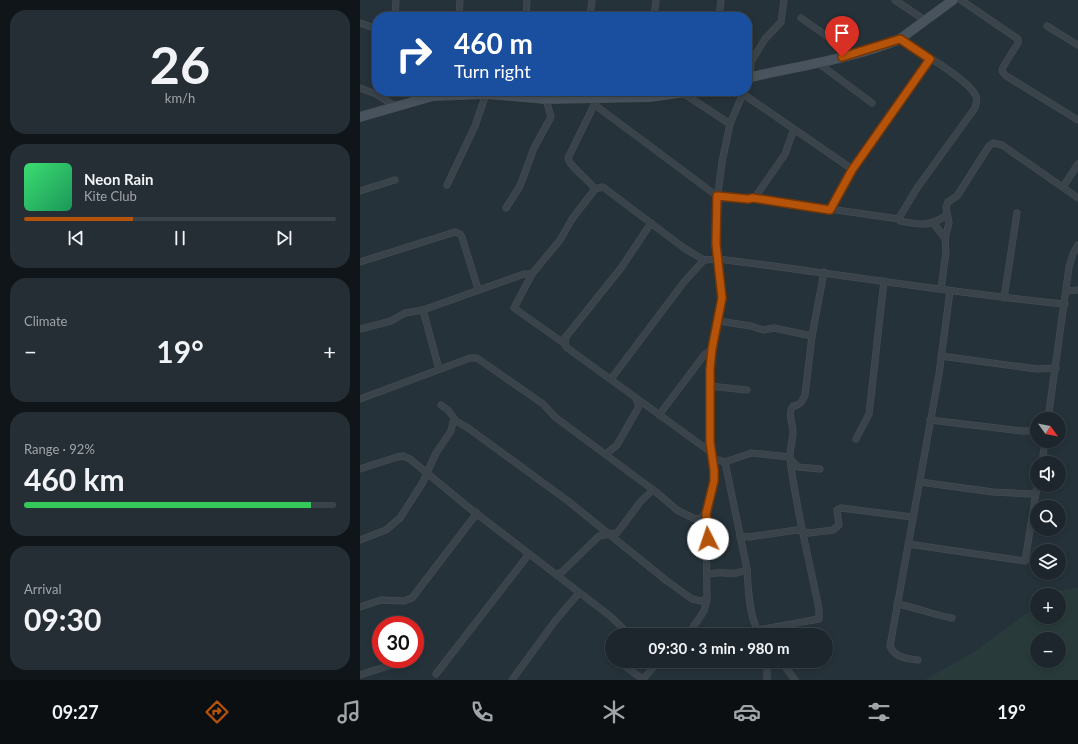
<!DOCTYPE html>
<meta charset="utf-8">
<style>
:root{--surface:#1c262c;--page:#252e34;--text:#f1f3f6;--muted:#a0a5a9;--line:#3a4348;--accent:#b45309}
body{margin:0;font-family:Lato,sans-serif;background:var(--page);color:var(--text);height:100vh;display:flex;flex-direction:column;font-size:15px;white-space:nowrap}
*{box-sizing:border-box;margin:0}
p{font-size:13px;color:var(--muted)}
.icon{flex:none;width:22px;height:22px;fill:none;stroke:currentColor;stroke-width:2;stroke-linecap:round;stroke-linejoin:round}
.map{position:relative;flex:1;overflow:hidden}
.side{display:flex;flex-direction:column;gap:10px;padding:10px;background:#0f1518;width:360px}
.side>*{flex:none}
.top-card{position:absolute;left:12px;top:12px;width:380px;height:84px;border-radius:16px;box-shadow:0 2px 6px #0003,0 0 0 1px var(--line);background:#1a4fa0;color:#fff;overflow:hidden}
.needle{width:26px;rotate:123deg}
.controls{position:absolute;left:670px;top:412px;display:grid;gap:8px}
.controls a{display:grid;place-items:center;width:36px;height:36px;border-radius:50%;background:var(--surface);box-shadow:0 2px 6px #0003,0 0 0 1px var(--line);font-size:20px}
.speed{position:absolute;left:12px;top:616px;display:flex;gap:8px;font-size:20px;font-weight:700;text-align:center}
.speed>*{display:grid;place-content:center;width:52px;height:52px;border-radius:50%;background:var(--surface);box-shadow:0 2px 6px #0003,0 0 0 1px var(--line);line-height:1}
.speed .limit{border:6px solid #d22;background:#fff;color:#111}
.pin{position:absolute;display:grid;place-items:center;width:34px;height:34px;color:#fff;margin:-41px -17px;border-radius:50% 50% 50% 0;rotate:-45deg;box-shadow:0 0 4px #0007}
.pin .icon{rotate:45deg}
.me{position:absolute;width:44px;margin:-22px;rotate:356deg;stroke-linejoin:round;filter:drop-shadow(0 0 3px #0008)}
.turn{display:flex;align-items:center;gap:14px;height:84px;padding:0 16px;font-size:18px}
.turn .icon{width:52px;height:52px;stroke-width:2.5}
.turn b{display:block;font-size:28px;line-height:34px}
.big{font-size:30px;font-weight:700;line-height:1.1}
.side .tile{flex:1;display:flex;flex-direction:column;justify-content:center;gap:6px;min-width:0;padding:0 14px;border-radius:16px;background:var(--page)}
.side .dial{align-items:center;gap:0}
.dial b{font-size:52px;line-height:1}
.song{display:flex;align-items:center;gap:12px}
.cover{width:48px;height:48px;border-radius:6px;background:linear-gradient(135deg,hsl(140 70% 55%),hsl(150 70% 35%))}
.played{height:4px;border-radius:2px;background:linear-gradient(90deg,var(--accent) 35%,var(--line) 35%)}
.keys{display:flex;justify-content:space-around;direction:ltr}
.heat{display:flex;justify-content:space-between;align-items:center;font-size:22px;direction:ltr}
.charge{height:6px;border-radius:3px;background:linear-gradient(90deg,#34c759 92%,var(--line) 0)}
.trip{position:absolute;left:245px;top:628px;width:228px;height:40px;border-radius:20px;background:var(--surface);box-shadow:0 2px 6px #0003,0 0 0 1px var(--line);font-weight:700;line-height:40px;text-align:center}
.menu{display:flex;height:64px;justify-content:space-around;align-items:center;background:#0b0f12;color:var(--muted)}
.menu .icon{width:28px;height:28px}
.menu .on{color:var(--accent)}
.menu b{font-size:18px;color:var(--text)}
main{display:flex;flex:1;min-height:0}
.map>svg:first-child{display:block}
</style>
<main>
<section class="side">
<div class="tile dial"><b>26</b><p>km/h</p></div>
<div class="tile">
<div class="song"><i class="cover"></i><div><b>Neon Rain</b><p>Kite Club</p></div></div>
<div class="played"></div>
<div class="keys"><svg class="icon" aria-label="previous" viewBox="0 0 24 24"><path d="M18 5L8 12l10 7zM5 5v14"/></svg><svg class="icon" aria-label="pause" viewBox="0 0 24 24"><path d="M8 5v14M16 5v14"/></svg><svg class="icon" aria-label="next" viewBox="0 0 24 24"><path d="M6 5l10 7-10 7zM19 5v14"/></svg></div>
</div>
<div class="tile"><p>Climate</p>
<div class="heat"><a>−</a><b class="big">19°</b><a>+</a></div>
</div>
<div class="tile"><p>Range · 92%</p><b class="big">460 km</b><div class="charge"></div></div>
<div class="tile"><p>Arrival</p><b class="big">09:30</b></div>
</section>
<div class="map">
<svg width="718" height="680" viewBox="0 0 718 680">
<rect width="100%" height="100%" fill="#26323a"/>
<path fill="#283b3a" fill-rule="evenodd" d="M 718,588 L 718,680 L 565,680 L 614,652 L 677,606 L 677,617 L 699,617 L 699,595 L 691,595 L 696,591 ZM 677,639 L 699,639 L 699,661 L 677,661 Z"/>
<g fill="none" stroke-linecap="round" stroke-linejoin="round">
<defs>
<g id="street">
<path d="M 535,0 L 566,21"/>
<path d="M 601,0 L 658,39 L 658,43 L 643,67 L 642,71 L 645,75 L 718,120"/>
<path d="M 35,17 L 36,0"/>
<path d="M 99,17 L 100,0"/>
<path d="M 166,17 L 167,0"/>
<path d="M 230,17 L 232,0"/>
<path d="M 294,17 L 296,0"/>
<path d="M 359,17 L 361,0"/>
<path d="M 441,18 L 494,55"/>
<path d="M 0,23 L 17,29"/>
<path d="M 687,26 L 718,45"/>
<path d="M 540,39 C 558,51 607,78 616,96 C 618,100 616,104 615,108 L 557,188 L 539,218 L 540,221 C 561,225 569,227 587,215"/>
<path d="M 458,63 L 512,103"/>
<path d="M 387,85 L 390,78 L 391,62 L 405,39 L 421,22 L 424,0"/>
<path d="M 0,88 L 16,94 L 35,106"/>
<path d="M 323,93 L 370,124"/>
<path d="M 383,94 L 492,169"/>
<path d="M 235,105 L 357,196 L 388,199 L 393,198 L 539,219"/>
<path d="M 87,185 L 115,126 L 126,94"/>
<path d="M 703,187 L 718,164"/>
<path d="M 235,189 C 229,180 209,166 208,158 L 241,91"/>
<path d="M 0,191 L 35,180"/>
<path d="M 394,199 L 425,154 L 434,129"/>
<path d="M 146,208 L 160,186 L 174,148 L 191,117 L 186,99"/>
<path d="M 470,210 L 492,169 L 570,59"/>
<path d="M 291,223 L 261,268 L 205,338 L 206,347 L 352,453"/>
<path d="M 574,224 L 585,238"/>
<path d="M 0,262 L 95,232 L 100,234 L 102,237 L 118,289"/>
<path d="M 172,274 L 154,308 L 205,344"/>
<path d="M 581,289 L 586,252 L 585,238 L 589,223 L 586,207 L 588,202 L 597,196 L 629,146 L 633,143 L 642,145 L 718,198"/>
<path d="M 707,291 L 718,290"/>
<path d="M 644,298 L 657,213"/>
<path d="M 63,310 L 79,369"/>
<path d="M 359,321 L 391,326 L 403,330 L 414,328 L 452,336"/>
<path d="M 0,329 L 31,321 L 45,313 L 63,310 L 164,274 L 172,274 L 200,240 L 212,219 L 235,189 L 243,187 L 324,248 L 344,260 L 358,259 C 474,273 589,293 705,304"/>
<path d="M 581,356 L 677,369 L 696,368"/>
<path d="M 251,379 L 324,282 L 344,260"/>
<path d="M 349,386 L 387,390"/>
<path d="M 0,399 L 110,358 L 117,358 L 183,404 L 195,417 L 296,492 L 317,510 L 333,518 L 339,519 L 346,514"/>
<path d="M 81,405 L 88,410 L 96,421 L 108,428 L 208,501 L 307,581 L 332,599 L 341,601 L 347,599"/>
<path d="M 299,415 L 345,354 L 352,349"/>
<path d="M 688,419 L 709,267 L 713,254 L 718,245"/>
<path d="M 570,420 L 663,431 L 677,431"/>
<path d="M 496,439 L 509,414 L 524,281"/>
<path d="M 246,454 L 257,445 L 277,410 L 279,406 L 276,399"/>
<path d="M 354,459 L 365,462 L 391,453 L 430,457"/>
<path d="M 431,460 L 438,467 L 460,469"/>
<path d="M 365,462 L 387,569"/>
<path d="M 682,463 L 685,441"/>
<path d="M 0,469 L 37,457 L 43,456 L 50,459 L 108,507 L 250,616 L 270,635"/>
<path d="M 560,482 L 633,492 L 671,494 L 676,493 L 678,485"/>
<path d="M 380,536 L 389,537 L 437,530 L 449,533 L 473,530 L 479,525 L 477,510 L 481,508 L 552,517"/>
<path d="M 0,540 L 26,530 L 40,518 L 63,482 L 76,453 L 91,431 L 93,422 L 96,421"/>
<path d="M 548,544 L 665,561 L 676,493"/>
<path d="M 196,574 L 202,572 L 239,536 L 257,533 L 281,501 L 293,490"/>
<path d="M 347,575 C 359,569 375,578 387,569 C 388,585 389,618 398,630 L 459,619 L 459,609 C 449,559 436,509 430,459 C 429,451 433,441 433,432 C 433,423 427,414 433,406 C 441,405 442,401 445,395 L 452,336 L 464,272"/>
<path d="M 537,604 C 556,607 573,615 592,618"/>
<path d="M 0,607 L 21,600 L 44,601 L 52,598 L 117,513"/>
<path d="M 328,635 L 344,611 L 347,599 L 346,514 L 354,481 L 354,471 L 350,442 L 349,386 L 352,349 L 362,298 L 356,244 L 356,209 L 362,162 L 370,124 L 384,91"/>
<path d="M 558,660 C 547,659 534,657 530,646 L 579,374 L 590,291"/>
<path d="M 258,661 L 281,678 L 285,677 L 299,661"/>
<path d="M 407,661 L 407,680"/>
<path d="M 421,661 L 435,680"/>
<path d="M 76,674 L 169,554"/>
<path d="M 0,675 L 44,661"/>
<path d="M 152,680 L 195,621 L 219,593"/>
</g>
<g id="secondary">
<path d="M 387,78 C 438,66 491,59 540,39 L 593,0"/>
<path d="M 0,117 L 73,96 L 126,94 L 186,99 L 290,97 L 333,91"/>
</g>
</defs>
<use href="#street" stroke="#464f56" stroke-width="7"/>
<use href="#secondary" stroke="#464f56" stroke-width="10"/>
<use href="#street" stroke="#3a434a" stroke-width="6"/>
<use href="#secondary" stroke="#48535d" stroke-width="9"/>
</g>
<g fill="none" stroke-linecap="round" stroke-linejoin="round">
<defs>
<path id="route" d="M 348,539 L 346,514 L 354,481 L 354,470 L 350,442 L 350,369 L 352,349 L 362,298 L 356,244 L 357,196 L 388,199 L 393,198 L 470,210 L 492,170 L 570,59 L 540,39 L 482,57"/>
</defs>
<use href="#route" stroke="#753606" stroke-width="10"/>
<use href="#route" stroke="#b45309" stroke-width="7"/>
</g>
</svg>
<div class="controls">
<a><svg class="needle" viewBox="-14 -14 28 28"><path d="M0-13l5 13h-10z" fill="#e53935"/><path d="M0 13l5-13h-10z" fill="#a0a5a9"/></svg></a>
<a><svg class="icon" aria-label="sound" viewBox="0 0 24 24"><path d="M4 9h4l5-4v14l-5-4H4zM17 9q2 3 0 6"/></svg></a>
<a><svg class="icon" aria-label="search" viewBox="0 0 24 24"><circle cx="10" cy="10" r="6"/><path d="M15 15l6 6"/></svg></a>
<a><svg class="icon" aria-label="layers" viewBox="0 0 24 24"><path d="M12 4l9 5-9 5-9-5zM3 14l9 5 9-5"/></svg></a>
<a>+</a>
<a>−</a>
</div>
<div class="speed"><div class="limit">30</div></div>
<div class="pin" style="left:482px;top:57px;background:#d93025"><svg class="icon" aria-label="arrive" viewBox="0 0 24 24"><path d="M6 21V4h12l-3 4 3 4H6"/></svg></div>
<svg class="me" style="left:348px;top:539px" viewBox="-20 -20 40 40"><circle r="19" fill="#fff"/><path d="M0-13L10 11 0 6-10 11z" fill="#b45309"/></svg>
<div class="trip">09:30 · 3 min · 980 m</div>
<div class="top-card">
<div class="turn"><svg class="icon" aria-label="right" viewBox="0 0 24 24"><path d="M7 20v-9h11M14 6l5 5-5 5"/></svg><div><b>460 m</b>Turn right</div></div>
</div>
</div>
</main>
<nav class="menu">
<b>09:27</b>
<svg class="icon on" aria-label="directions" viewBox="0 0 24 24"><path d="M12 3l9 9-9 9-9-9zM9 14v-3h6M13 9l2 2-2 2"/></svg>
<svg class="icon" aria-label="music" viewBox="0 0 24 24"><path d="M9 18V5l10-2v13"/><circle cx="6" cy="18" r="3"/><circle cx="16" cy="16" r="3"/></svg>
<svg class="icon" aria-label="phone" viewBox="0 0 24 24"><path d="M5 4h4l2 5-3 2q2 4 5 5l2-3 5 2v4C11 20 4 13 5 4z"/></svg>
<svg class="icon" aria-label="climate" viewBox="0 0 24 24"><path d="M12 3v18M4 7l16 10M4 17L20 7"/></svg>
<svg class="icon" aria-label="car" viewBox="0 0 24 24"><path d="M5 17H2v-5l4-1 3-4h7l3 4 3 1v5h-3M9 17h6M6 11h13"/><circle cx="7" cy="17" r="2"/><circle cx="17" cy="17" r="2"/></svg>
<svg class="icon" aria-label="filters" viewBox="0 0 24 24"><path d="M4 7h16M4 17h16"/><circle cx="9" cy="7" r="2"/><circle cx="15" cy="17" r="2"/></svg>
<b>19°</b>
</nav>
